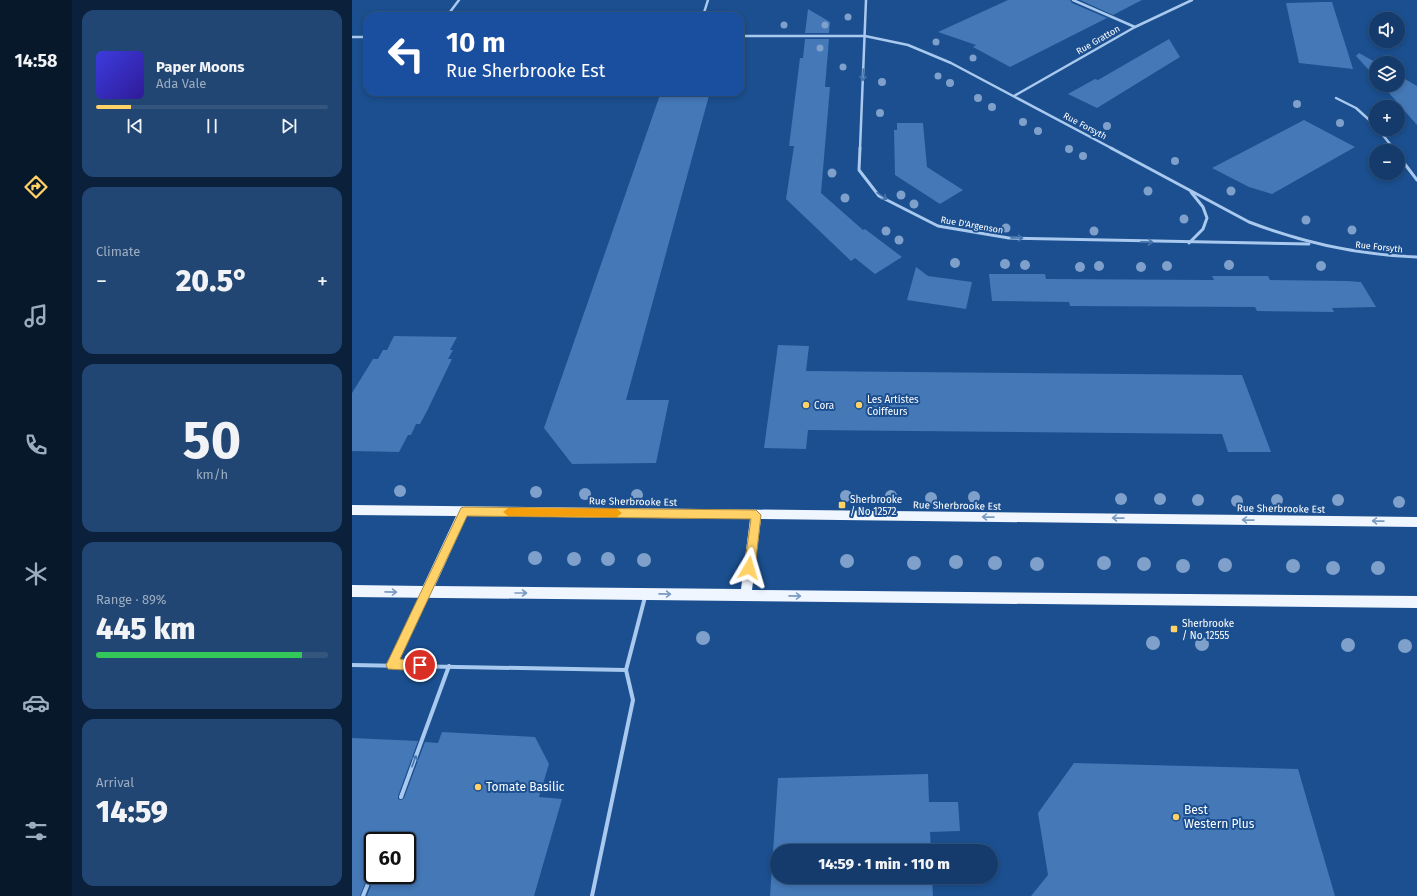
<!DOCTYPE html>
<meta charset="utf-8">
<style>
:root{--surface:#143b6b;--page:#214673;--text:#f1f3f6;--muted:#9dadc1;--line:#33557e;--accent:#ffd166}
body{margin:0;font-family:"Fira Sans",sans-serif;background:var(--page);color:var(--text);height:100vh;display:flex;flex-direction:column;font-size:15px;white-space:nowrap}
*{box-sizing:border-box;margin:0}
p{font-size:13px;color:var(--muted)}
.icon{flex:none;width:22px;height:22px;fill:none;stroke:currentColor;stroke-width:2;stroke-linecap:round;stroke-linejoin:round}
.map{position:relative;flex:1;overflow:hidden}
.drawer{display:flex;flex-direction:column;gap:10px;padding:10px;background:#0b203b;width:280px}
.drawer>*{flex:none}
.banner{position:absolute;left:12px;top:12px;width:380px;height:84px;border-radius:12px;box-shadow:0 2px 6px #0003,0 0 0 1px var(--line);background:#1a4fa0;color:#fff;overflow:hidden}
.controls{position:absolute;left:1017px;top:12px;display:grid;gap:8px}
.controls a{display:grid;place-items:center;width:36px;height:36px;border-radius:50%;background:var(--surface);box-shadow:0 2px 6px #0003,0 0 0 1px var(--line);font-size:20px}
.speed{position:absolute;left:12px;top:832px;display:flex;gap:8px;font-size:20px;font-weight:700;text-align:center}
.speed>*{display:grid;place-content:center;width:52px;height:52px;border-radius:50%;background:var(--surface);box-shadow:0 2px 6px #0003,0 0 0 1px var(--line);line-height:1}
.speed .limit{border:2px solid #111;border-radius:6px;background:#fff;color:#111}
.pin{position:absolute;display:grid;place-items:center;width:34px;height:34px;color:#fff;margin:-17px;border:2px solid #fff;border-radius:50%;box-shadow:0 1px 4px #0007}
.me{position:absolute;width:44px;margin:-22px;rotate:7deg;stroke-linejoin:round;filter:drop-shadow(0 0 3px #0008)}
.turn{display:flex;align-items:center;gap:14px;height:84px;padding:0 16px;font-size:18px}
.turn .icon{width:52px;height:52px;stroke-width:2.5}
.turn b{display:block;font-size:28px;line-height:34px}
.big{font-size:30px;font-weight:800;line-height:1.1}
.drawer .widget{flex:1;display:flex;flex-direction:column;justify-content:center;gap:6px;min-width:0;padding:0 14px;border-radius:12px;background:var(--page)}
.drawer .dial{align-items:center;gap:0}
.dial b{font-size:52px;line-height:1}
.song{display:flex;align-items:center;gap:12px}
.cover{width:48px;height:48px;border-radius:6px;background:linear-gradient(135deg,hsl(240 70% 55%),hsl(250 70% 35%))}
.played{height:4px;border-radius:2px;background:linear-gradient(90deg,var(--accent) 15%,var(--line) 15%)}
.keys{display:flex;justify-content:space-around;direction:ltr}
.heat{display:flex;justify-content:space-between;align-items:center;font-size:22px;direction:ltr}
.charge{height:6px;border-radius:3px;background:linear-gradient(90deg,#34c759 89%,var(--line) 0)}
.trip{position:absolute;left:418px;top:844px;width:228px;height:40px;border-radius:20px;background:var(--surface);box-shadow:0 2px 6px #0003,0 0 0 1px var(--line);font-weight:800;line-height:40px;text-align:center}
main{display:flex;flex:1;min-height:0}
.dock{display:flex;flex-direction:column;width:72px;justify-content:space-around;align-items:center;background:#08182b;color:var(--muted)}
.dock .icon{width:28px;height:28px}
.dock .on{color:var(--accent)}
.dock b{font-size:18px;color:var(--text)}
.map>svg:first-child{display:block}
</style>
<main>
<nav class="dock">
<b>14:58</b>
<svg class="icon on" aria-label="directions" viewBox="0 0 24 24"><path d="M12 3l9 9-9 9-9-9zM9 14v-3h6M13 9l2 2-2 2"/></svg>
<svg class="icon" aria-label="music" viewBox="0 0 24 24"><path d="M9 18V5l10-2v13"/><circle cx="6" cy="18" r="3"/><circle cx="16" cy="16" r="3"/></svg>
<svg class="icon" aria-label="phone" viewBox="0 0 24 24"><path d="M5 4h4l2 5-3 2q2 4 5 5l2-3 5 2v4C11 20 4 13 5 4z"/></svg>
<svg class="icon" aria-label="climate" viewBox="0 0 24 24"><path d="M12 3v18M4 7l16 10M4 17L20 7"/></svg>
<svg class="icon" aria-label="car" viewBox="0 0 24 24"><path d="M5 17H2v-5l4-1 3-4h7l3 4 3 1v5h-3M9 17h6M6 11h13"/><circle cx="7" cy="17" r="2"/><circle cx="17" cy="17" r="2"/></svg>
<svg class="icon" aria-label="filters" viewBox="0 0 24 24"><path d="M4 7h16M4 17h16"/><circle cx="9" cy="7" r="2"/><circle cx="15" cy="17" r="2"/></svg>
</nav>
<section class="drawer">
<div class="widget">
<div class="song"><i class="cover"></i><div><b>Paper Moons</b><p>Ada Vale</p></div></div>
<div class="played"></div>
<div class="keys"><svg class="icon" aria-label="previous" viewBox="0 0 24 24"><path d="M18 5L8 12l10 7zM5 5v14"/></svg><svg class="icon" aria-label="pause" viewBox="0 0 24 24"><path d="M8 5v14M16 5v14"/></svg><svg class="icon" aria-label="next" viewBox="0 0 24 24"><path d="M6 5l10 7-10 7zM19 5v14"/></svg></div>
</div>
<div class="widget"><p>Climate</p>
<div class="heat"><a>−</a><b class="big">20.5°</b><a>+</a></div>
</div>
<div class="widget dial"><b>50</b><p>km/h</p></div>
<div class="widget"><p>Range · 89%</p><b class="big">445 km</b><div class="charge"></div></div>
<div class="widget"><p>Arrival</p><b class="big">14:59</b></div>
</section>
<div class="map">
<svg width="1065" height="896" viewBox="0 0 1065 896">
<rect width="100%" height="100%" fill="#1b4f8f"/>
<g fill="#4478b7">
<path d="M 656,0 L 718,0 L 720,3 L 755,18 L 658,67 L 621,47 L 624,45 L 586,32 Z"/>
<path d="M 728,0 L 790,0 L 761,15 Z"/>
<path d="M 971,2 L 980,2 L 1001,69 L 947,63 L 934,3 Z"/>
<path d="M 456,9 L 478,22 L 477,33 L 453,33 Z"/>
<path d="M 453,39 L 477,39 L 473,87 L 478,87 L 469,193 L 511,230 L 513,229 L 550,257 L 523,274 L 503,258 L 499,261 L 434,199 L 442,146 L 437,146 L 448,58 L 451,58 Z"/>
<path d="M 817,39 L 828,57 L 745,108 L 716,94 L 743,79 L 746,80 Z"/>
<path d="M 1007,53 L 1025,63 L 1024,78 L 1004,56 Z"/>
<path d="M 1046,75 L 1065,86 L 1065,125 L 1030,85 L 1046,85 Z"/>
<path d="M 309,92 L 358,92 L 274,400 L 317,400 L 304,463 L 220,464 L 192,428 Z"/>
<path d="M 952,120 L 1003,147 L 920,194 L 897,187 L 860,168 Z"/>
<path d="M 545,123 L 571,123 L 575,167 L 611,190 L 588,204 L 543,175 L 542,130 L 545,130 Z"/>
<path d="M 564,267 L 576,276 L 620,282 L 614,309 L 555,300 Z"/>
<path d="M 637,274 L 693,274 L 694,279 L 862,280 L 860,276 L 916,276 L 918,280 L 995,281 L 1009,282 L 1024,307 L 980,308 L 982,312 L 905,311 L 903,307 L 718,306 L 717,302 L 640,301 Z"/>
<path d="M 42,336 L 105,337 L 98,350 L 101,350 L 96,359 L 100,359 L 75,411 L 68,424 L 64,424 L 59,435 L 56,435 L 47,452 L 0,451 L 0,393 L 21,359 L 26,359 L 31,350 L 35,350 Z"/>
<path d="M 426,345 L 457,346 L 454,371 L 890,375 L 919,452 L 876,452 L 870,434 L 456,430 L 454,449 L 412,448 Z"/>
<path d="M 90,732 L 183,737 L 197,764 L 187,797 L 210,799 L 182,896 L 15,896 L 23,875 L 55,875 L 55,841 L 21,841 L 21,868 L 18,870 L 8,896 L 0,896 L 0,738 L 66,741 L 46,796 L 46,799 L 49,800 L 52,798 L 73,742 L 86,743 Z"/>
<path d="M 722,763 L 946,769 L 983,896 L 679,896 L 696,875 L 686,813 Z"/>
<path d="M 576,774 L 577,802 L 606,802 L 608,831 L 578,832 L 579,851 L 425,851 L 425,877 L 580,877 L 581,896 L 418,896 L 426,778 Z"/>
</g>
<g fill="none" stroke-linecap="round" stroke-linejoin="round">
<g stroke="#a9c9ee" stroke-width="4">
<path d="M 0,665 L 274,670"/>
<path d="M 40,665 L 73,594"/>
<path d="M 49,797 L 97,666"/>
<path d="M 11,896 L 21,871"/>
<path d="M 240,896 L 281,700 L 274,670 L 293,597"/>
</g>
<g stroke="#a9c9ee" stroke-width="2.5">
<path d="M 721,0 L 783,27"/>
<path d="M 95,16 L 107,0"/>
<path d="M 351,16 L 356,0"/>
<path d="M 388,36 L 513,36 L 556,45 L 599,63 L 761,149"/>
<path d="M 0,37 L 16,37"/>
<path d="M 662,96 L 783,27 L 840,0"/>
<path d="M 984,98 L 1004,108 L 1024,126"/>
<path d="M 1026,129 L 1042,149"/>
<path d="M 508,149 L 514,0"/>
</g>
<g stroke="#a9c9ee" stroke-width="3">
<path d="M 508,148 L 507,170 L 527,196 L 586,226 L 657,238 L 957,244"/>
<path d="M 759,148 L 897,222 C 952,243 1006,255 1065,257"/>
<path d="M 1041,148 L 1043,151"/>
<path d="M 1046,155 L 1065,180"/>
<path d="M 837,243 L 851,229 L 855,218 L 851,207 L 839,192"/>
</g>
<path fill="#f0f6ff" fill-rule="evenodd" d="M 0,505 L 1065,517 L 1065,527 L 409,519 L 400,590 L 1065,596 L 1065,608 L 0,597 L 0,585 L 71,586 L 104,516 L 0,515 ZM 115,516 L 398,519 L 389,589 L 83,586 Z"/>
</g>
<g fill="#7ea0ca">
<circle cx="496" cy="17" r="3.5"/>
<circle cx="432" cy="25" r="3.5"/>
<circle cx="473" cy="25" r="3.5"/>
<circle cx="584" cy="42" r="3.5"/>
<circle cx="468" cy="48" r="3.5"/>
<circle cx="621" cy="58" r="3.5"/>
<circle cx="491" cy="67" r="3.5"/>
<circle cx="586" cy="76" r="3.5"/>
<circle cx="530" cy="82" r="4"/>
<circle cx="598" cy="83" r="4"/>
<circle cx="626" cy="98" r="4"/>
<circle cx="945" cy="104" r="4"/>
<circle cx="640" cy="107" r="4"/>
<circle cx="528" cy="113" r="4"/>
<circle cx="671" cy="122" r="4"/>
<circle cx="988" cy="123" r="4"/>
<circle cx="755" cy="126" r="4"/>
<circle cx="686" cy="131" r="4"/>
<circle cx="717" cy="149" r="4"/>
<circle cx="731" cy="156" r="4"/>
<circle cx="823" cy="161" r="4"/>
<circle cx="480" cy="173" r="4.5"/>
<circle cx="796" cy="191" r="4.5"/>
<circle cx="879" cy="191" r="4.5"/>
<circle cx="549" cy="195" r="4.5"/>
<circle cx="493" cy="198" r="4.5"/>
<circle cx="562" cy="204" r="4.5"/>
<circle cx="832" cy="219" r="4.5"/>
<circle cx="954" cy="220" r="4.5"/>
<circle cx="654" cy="228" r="4.5"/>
<circle cx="1000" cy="230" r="4.5"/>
<circle cx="534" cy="231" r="4.5"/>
<circle cx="742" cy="231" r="4.5"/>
<circle cx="547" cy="240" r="4.5"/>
<circle cx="603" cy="263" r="5"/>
<circle cx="653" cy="264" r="5"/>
<circle cx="673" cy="265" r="5"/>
<circle cx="877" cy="265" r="5"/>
<circle cx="747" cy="266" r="5"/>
<circle cx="815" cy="266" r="5"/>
<circle cx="969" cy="266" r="5"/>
<circle cx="728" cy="267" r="5"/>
<circle cx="789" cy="267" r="5"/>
<circle cx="48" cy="491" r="6"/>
<circle cx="184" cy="492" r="6"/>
<circle cx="233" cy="494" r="6"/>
<circle cx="285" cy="495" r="6"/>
<circle cx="494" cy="496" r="6"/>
<circle cx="539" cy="496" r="6"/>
<circle cx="622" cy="497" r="6"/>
<circle cx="579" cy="498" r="6"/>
<circle cx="769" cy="499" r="6"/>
<circle cx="808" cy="499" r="6"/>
<circle cx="846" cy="500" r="6"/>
<circle cx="925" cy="500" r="6"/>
<circle cx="986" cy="500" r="6"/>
<circle cx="885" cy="501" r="6"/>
<circle cx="1047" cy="502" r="6"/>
<circle cx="183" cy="558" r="7"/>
<circle cx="222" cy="559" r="7"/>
<circle cx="256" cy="559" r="7"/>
<circle cx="292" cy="560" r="7"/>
<circle cx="495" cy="561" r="7"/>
<circle cx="604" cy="562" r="7"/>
<circle cx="562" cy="563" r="7"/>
<circle cx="643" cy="563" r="7"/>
<circle cx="752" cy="563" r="7"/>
<circle cx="685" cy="564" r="7"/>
<circle cx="792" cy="564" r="7"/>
<circle cx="873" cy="565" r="7"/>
<circle cx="831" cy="566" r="7"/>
<circle cx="941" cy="566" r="7"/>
<circle cx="981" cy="568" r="7"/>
<circle cx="1026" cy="568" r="7"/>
<circle cx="351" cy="638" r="7"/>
<circle cx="801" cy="643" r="7"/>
<circle cx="850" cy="644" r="7"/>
<circle cx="996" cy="645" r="7"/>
<circle cx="1053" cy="646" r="7"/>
</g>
<defs><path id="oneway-shaft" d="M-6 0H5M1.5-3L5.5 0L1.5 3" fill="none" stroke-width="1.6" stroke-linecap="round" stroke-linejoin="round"/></defs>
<g stroke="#4674ac">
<use href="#oneway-shaft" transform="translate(511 75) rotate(93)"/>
<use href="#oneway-shaft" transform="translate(530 196) rotate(35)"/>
<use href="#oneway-shaft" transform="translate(665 238) rotate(1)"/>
<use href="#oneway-shaft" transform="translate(795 242) rotate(1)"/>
<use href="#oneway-shaft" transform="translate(62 761) rotate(-70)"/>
</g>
<g stroke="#7b9ac1">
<use href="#oneway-shaft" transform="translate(636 517) rotate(-179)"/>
<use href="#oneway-shaft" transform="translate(766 518) rotate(-179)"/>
<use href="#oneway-shaft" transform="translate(896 520) rotate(-179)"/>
<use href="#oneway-shaft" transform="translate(1026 521) rotate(-179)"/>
<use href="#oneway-shaft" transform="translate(39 592) rotate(1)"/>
<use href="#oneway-shaft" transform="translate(169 593)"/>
<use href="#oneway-shaft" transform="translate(313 594) rotate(1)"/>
<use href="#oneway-shaft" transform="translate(443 596) rotate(1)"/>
</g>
<path fill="#ffd166" stroke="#a68842" d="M 112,507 L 404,510 L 409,515 L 403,568 L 401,572 L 397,573 L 394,572 L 392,568 L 399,519 L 115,516 L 48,659 L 72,661 L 74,665 L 72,669 L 68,671 L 36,669 L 34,665 L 36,661 L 109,508 Z"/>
<path fill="#f59e0b" d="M 156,508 L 265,509 L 270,513 L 265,517 L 156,516 L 151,512 Z"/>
<g fill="#ffd166" stroke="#1b4f8f" stroke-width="1.5">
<circle cx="454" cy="405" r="4"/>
<circle cx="507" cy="405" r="4"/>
<rect x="486" y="501" width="8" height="8" rx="2"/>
<rect x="818" y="625" width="8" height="8" rx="2"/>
<circle cx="126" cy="787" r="4"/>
<circle cx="824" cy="817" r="4"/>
</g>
<g text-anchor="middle" stroke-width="4" stroke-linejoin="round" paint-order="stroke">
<g font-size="9" fill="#fff" stroke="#1b4f8f">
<text transform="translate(746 40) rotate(-30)" y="3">Rue Gratton</text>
<text transform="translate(733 126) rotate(28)" y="3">Rue Forsyth</text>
<text transform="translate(620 225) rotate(10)" y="3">Rue D'Argenson</text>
<text transform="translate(1027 247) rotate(6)" y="3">Rue Forsyth</text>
</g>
<g font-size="10" fill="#fff" stroke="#1b4f8f" text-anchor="start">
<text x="515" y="403">Les Artistes<tspan x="515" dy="12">Coiffeurs</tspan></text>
<text x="462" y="409">Cora</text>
<text x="498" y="503">Sherbrooke<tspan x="498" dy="12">/ No 12572</tspan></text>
<text x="830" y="627">Sherbrooke<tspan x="830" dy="12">/ No 12555</tspan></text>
</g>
<g font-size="10" fill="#fff" stroke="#1b4f8f">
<text transform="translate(281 501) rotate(1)" y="4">Rue Sherbrooke Est</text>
<text transform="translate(605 505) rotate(1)" y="4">Rue Sherbrooke Est</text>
<text transform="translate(929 508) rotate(1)" y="4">Rue Sherbrooke Est</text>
</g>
<g font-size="12" fill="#fff" stroke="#1b4f8f" text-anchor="start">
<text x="134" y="791">Tomate Basilic</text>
<text x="832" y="814">Best<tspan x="832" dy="14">Western Plus</tspan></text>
</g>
</g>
</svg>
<div class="controls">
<a><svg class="icon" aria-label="sound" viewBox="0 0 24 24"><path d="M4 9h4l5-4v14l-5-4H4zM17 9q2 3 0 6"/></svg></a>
<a><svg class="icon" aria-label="layers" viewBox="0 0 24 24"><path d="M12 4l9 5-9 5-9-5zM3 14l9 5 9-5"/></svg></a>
<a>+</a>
<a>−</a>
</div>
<div class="speed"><div class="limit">60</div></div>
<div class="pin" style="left:68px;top:665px;background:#d93025"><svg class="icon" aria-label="arrive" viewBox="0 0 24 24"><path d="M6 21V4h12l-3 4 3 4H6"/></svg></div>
<svg class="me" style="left:397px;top:568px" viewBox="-20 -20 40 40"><path d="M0-17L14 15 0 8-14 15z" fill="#ffd166" stroke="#fff" stroke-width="4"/></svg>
<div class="trip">14:59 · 1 min · 110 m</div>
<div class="banner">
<div class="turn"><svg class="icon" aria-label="left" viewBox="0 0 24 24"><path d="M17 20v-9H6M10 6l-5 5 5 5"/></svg><div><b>10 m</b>Rue Sherbrooke Est</div></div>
</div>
</div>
</main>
